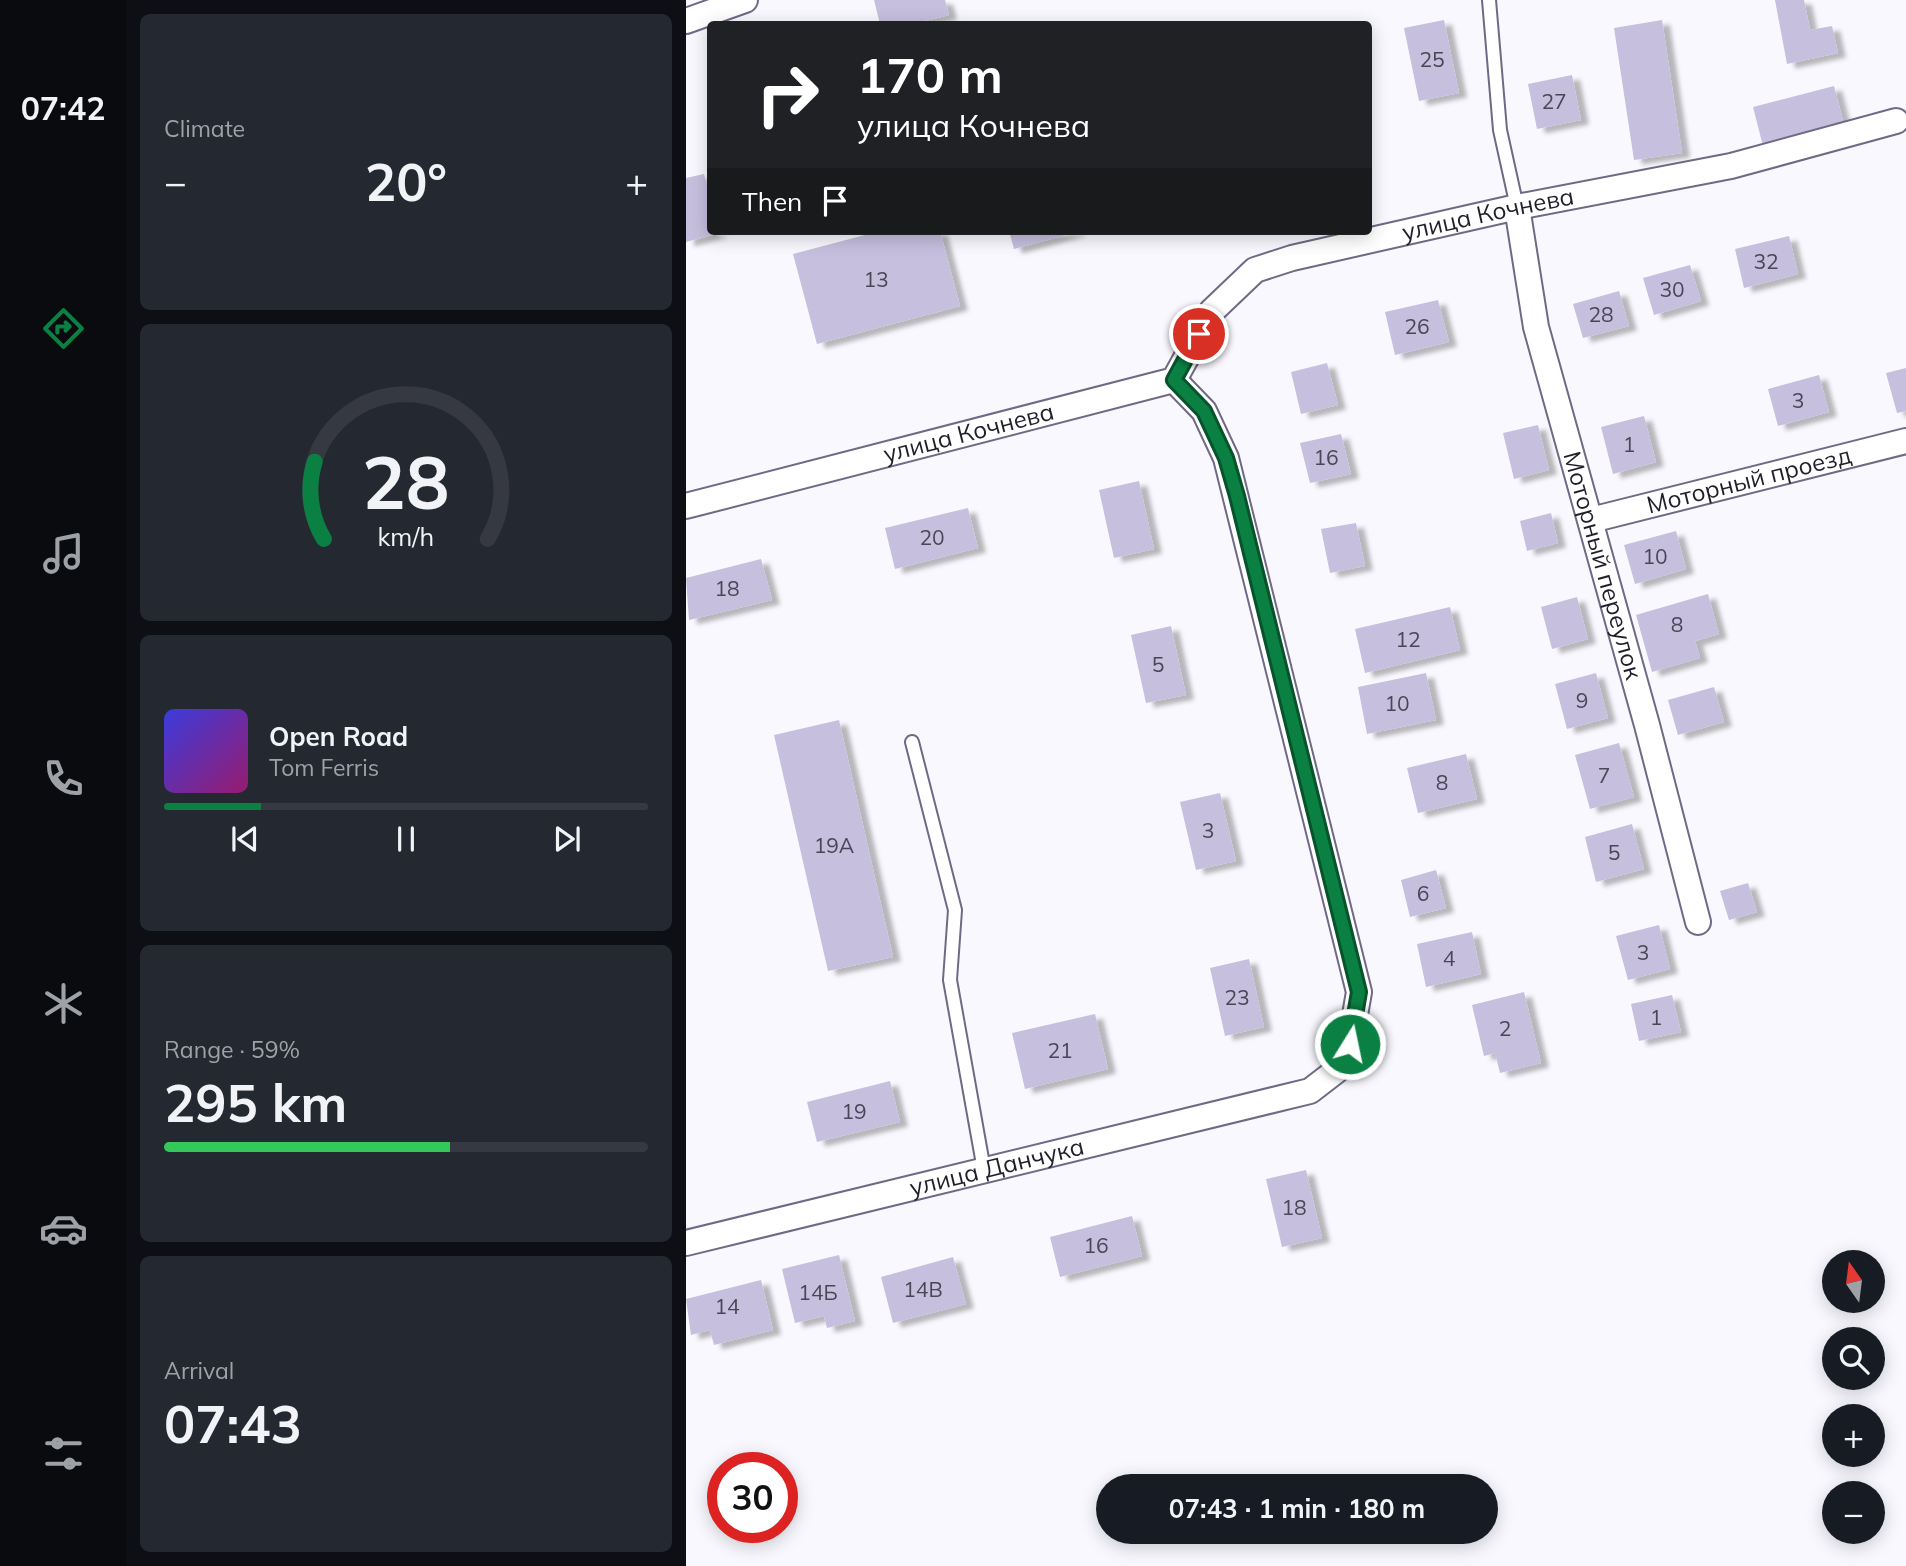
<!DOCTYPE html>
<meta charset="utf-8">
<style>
:root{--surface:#171b24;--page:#242831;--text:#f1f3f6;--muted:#9ea1a6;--line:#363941;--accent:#0b8043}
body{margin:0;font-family:Mulish,sans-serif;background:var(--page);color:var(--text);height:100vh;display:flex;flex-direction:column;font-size:26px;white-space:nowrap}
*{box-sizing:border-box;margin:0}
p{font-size:23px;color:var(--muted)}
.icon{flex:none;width:38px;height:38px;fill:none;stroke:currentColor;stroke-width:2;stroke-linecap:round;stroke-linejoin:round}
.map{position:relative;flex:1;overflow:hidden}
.drawer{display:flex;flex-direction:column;gap:14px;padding:14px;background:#0d0f14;width:560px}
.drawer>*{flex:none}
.hud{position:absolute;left:21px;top:21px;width:665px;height:214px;border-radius:7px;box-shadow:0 4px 18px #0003;background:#202124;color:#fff;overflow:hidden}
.needle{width:46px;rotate:346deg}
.buttons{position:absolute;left:1136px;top:1250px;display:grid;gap:14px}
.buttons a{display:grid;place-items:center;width:63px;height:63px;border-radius:50%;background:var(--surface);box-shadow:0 4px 18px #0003;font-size:35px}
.speed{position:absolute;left:21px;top:1452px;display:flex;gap:14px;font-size:35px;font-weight:700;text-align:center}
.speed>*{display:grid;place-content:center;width:91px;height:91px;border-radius:50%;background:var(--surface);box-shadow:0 4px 18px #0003;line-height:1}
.speed .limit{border:10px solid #d22;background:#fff;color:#111}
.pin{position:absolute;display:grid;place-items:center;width:60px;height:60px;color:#fff;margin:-30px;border:4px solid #fff;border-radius:50%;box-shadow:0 2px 7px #0007}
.me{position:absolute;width:77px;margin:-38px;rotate:10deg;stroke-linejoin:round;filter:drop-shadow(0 0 5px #0008)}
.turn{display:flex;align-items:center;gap:24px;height:147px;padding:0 35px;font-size:32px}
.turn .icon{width:91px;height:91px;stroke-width:2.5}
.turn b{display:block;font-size:49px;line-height:60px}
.then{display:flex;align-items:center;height:66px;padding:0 35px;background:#0003;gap:14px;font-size:26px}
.big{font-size:52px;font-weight:700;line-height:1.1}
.drawer .card{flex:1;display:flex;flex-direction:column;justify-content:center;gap:10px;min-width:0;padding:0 24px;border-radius:10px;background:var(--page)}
.drawer .dial{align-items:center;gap:0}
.dial svg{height:182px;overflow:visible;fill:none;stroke:var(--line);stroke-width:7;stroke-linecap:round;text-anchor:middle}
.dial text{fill:var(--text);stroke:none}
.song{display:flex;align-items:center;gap:21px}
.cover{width:84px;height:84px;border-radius:10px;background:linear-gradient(135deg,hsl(240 70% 55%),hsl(320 70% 35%))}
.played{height:7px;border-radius:4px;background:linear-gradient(90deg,var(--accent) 20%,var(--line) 20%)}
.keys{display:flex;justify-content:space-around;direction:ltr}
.heat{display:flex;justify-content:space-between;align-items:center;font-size:38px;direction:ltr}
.charge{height:10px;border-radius:5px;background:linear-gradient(90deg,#34c759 59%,var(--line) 0)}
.trip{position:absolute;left:410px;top:1474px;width:402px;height:70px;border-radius:35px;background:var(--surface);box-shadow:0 4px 18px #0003;font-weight:700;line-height:70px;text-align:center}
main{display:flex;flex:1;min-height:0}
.menu{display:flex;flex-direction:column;width:126px;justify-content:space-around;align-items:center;background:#090b0e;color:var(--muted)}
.menu .icon{width:49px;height:49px}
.menu .on{color:var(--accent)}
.menu b{font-size:32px;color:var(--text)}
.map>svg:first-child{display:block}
</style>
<main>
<nav class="menu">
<b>07:42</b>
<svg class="icon on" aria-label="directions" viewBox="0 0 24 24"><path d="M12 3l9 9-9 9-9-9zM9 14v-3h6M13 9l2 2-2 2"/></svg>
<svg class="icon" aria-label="music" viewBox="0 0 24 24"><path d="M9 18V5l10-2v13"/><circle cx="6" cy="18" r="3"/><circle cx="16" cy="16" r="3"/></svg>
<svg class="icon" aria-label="phone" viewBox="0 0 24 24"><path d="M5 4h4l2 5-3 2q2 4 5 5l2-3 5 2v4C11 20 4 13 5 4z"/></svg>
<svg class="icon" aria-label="climate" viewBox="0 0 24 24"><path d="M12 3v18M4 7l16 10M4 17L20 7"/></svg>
<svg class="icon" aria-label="car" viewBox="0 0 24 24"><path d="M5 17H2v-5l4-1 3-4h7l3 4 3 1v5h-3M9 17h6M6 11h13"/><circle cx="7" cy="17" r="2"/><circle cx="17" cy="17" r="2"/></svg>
<svg class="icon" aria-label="filters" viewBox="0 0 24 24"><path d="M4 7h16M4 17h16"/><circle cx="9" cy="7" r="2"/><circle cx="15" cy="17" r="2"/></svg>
</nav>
<section class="drawer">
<div class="card"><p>Climate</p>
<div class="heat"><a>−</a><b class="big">20°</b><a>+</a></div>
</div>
<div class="card dial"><svg viewBox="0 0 100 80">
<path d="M14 69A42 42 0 1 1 86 69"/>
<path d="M14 69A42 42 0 0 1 10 35" stroke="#0b8043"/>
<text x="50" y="56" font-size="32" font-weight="700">28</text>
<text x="50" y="72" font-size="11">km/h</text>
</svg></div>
<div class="card">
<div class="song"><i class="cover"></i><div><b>Open Road</b><p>Tom Ferris</p></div></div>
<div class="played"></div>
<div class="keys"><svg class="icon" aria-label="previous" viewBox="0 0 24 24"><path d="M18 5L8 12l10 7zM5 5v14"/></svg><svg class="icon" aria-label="pause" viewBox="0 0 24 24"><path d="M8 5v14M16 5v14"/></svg><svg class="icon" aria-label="next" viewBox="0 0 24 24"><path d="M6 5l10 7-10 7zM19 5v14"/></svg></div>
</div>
<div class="card"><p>Range · 59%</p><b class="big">295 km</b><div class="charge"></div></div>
<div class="card"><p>Arrival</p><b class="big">07:43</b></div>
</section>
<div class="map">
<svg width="1220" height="1566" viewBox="0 0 1220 1566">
<defs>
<filter id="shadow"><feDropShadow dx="8" dy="4.5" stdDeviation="2" flood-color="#0004"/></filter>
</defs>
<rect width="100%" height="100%" fill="#f9f8fe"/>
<g fill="#c6bfde" filter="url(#shadow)">
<path d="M 188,0 L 259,0 L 263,15 L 227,24 L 194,24 Z"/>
<path d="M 1089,0 L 1118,0 L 1124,30 L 1146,26 L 1152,53 L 1101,64 Z"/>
<path d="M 758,20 L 773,93 L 733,101 L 718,28 Z"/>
<path d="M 976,20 L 996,153 L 948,160 L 928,28 Z"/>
<path d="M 886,75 L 895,120 L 851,129 L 842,84 Z"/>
<path d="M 1148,86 L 1158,125 L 1077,146 L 1067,107 Z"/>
<path d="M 18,174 L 24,197 L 24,231 L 34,233 L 0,242 L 0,178 Z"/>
<path d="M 194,231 L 254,231 L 274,306 L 131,344 L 107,254 Z"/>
<path d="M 323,231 L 391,231 L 391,232 L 328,249 Z"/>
<path d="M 1103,236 L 1112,274 L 1058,288 L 1049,249 Z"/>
<path d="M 1004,265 L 1015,301 L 968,315 L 957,278 Z"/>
<path d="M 933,291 L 943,326 L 897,338 L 887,304 Z"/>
<path d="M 752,300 L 763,342 L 709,355 L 699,312 Z"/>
<path d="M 641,363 L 652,405 L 615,414 L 605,372 Z"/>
<path d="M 1220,368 L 1220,411 L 1211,413 L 1200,373 Z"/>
<path d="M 1133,375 L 1143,412 L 1092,426 L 1082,389 Z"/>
<path d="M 958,416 L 970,462 L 927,474 L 915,427 Z"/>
<path d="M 852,425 L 863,470 L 828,479 L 817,433 Z"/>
<path d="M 655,434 L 665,474 L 624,483 L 614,443 Z"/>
<path d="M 453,481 L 468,549 L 428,558 L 413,490 Z"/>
<path d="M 282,508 L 292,548 L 209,569 L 199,528 Z"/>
<path d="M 865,513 L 872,543 L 841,551 L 834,521 Z"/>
<path d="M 670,523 L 679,566 L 644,573 L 635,529 Z"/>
<path d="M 990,531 L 1000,569 L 949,584 L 938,545 Z"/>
<path d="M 75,559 L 86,600 L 3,620 L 0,578 Z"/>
<path d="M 1022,594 L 1033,634 L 1009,641 L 1014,658 L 966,672 L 950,615 Z"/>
<path d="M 891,597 L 902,639 L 866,649 L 855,607 Z"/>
<path d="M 764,607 L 774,650 L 679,673 L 669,629 Z"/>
<path d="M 485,626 L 500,695 L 460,703 L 445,635 Z"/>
<path d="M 740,673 L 750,720 L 681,734 L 672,687 Z"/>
<path d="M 910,673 L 922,718 L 881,729 L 869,684 Z"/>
<path d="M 1028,687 L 1038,722 L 992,735 L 982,700 Z"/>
<path d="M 153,720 L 207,957 L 142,971 L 88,735 Z"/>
<path d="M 933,743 L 948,797 L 904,809 L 889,755 Z"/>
<path d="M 780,754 L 791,799 L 732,813 L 721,768 Z"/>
<path d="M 534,793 L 550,861 L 510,870 L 494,802 Z"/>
<path d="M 946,824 L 958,869 L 910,882 L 899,837 Z"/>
<path d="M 750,870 L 760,908 L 724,917 L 715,880 Z"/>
<path d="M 1062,883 L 1071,912 L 1043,920 L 1034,891 Z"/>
<path d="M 973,925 L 984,969 L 942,980 L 930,936 Z"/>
<path d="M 786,932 L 795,974 L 740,987 L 731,944 Z"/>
<path d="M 563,959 L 578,1027 L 539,1036 L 524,968 Z"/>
<path d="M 838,992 L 855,1063 L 814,1073 L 809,1053 L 798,1056 L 786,1005 Z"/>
<path d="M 986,995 L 995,1032 L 953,1041 L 945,1004 Z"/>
<path d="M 409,1014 L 422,1069 L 339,1089 L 326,1033 Z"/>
<path d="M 204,1081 L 214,1122 L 131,1142 L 121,1102 Z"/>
<path d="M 620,1170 L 636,1238 L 596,1247 L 580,1179 Z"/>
<path d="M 446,1216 L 456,1256 L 374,1277 L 364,1237 Z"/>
<path d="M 153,1255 L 169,1321 L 141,1328 L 138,1316 L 109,1323 L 96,1269 Z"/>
<path d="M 267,1257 L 280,1304 L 207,1323 L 195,1277 Z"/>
<path d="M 75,1280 L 87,1330 L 28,1345 L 24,1330 L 5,1335 L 0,1299 Z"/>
</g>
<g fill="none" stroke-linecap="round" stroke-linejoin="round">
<defs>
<g id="lane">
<path d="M 803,0 L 814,130 L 831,207"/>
<path d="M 226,742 L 269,910 L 264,980 L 298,1170"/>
</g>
<g id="street">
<path d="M 0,21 L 59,0"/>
<path id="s1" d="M 831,207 L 850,327 L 961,725 L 1012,922"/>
<path id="s2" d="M 0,506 L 488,380 L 526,311 L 569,270 L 606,258 L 831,207 L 1045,166 L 1210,121"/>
<path id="s3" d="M 905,520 L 1220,441"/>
<path id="s4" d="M 0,1243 L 624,1091 L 650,1071 L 664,1044 L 673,992 L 540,458 L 518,411 L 488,380"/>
</g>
</defs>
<use href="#lane" stroke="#706985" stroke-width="16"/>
<use href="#street" stroke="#706985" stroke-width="28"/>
<use href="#lane" stroke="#fff" stroke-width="12"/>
<use href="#street" stroke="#fff" stroke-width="24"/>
</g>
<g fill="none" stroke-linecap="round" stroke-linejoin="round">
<defs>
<path id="route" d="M 513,334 L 488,380 L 518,411 L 540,458 L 551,496 L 673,992 L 664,1044"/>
</defs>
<use href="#route" stroke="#07532c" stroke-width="18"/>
<use href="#route" stroke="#0b8043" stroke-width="12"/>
</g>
<g text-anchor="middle" stroke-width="6" stroke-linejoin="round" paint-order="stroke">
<g font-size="21" fill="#4a4657">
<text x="746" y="67">25</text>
<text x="868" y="109">27</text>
<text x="1080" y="269">32</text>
<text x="190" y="287">13</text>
<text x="986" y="297">30</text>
<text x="915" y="322">28</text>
<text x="731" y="334">26</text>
<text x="1112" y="408">3</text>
<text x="943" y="452">1</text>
<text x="640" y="465">16</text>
<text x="246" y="545">20</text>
<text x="969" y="564">10</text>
<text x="41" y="596">18</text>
<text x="991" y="632">8</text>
<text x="722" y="647">12</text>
<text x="472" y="672">5</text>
<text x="896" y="708">9</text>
<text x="711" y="711">10</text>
<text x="918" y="783">7</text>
<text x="756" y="790">8</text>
<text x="522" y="838">3</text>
<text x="148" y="853">19А</text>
<text x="928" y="860">5</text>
<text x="737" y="901">6</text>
<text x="957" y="960">3</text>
<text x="763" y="966">4</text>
<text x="551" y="1005">23</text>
<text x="970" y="1025">1</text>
<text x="819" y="1036">2</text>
<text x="374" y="1058">21</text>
<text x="168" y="1119">19</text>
<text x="608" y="1215">18</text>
<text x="410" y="1253">16</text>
<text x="237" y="1297">14В</text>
<text x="132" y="1300">14Б</text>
<text x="41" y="1314">14</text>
</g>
<g font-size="24" fill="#211e2a" stroke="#f9f8fe">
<text dy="8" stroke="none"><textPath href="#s2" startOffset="882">улица Кочнева</textPath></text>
<text dy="8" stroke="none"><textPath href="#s2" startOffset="292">улица Кочнева</textPath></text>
<text dy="8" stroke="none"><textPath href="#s3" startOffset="163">Моторный проезд</textPath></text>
<text dy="8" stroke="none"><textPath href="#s1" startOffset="369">Моторный переулок</textPath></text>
<text dy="8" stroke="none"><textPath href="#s4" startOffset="320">улица Данчука</textPath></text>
</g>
</g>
</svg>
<div class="buttons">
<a><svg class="needle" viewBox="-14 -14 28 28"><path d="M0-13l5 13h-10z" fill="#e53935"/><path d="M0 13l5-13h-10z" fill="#9ea1a6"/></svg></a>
<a><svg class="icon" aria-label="search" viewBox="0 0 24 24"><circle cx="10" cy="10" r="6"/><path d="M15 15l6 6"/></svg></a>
<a>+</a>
<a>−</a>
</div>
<div class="speed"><div class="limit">30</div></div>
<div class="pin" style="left:513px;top:334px;background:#d93025"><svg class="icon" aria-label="arrive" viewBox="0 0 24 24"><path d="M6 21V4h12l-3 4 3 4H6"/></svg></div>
<svg class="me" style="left:664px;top:1044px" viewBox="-20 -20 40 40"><circle r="17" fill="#0b8043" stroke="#fff" stroke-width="3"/><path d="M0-11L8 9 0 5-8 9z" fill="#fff"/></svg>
<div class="trip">07:43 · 1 min · 180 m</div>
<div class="hud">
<div class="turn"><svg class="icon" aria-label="right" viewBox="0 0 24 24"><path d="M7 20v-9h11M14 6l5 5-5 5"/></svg><div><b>170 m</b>улица Кочнева</div></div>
<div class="then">Then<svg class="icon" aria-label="arrive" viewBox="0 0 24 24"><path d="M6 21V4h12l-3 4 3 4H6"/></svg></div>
</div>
</div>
</main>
